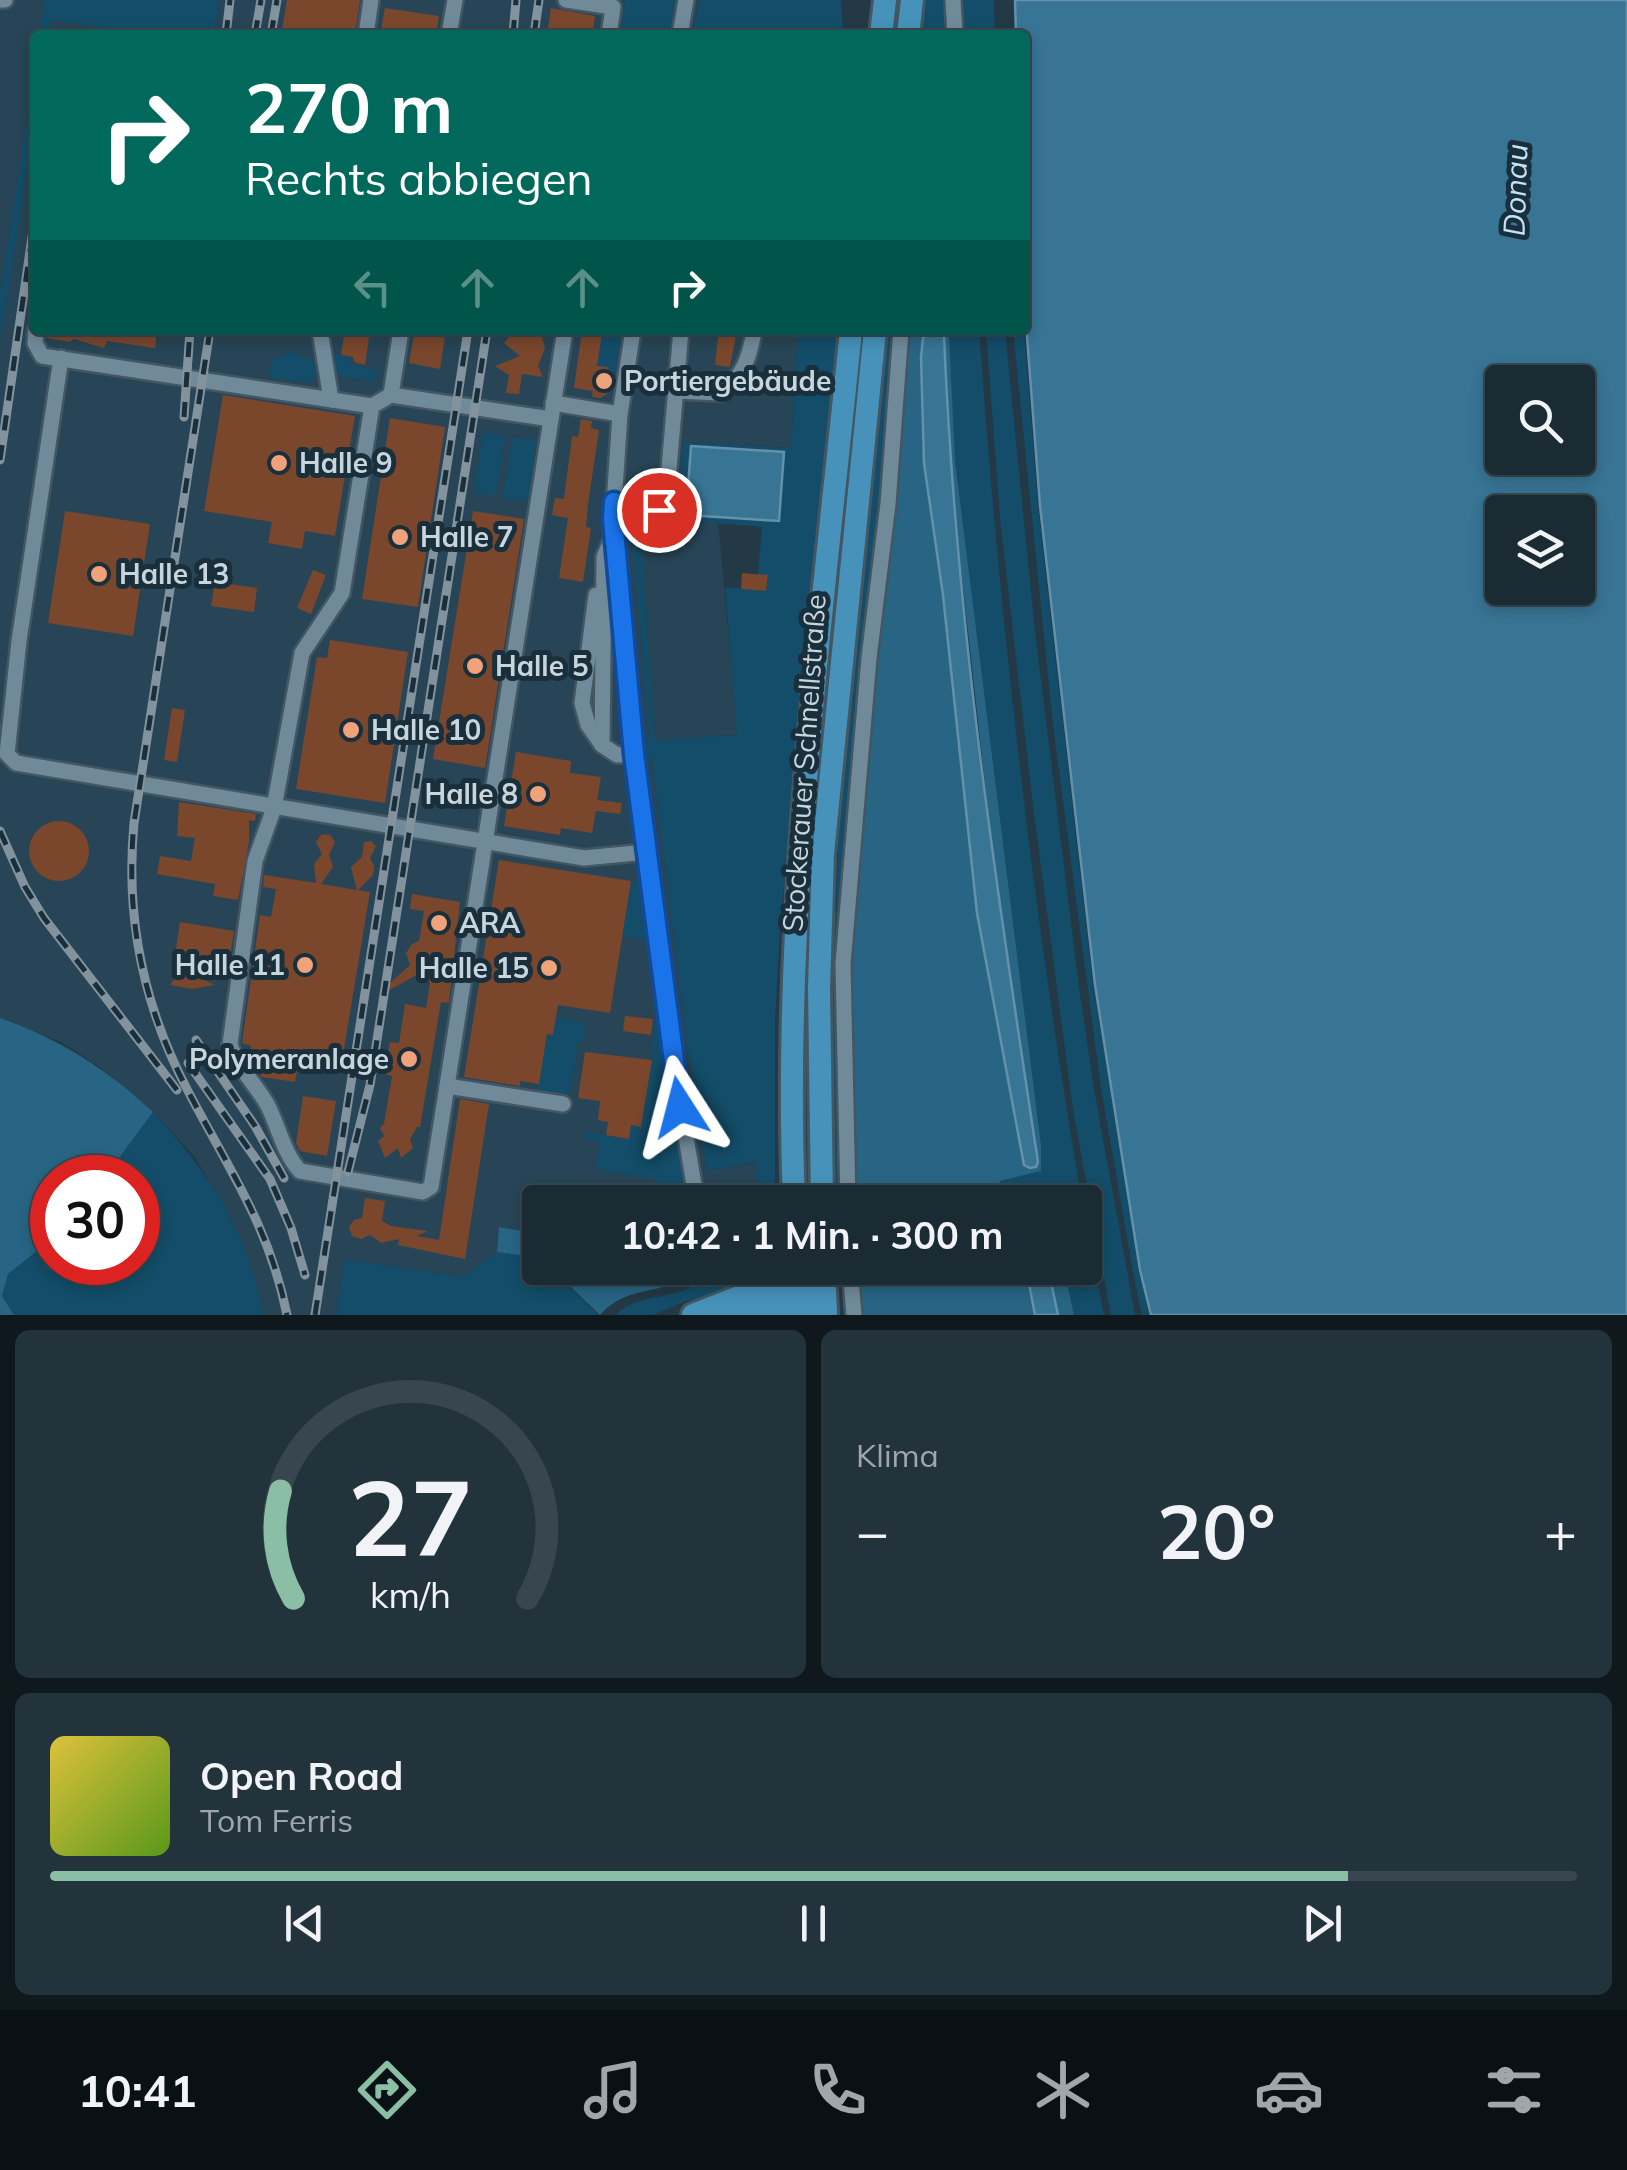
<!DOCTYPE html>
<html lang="de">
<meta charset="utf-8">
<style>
:root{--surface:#1a2b34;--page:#23333c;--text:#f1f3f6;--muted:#9fa7ac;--line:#38474f;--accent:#8abfa5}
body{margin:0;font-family:Mulish,sans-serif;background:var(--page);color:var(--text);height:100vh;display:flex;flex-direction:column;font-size:38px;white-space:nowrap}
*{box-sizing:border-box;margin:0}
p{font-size:32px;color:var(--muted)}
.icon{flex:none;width:55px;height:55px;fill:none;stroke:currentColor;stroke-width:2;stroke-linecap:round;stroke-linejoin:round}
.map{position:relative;height:1315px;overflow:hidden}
.drawer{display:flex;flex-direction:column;gap:15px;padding:15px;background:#0e181d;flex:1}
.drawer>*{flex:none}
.guide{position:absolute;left:30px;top:30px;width:1000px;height:305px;border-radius:10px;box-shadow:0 5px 15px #0003,0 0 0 2px var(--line);background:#00695c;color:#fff;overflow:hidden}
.controls{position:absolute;left:1485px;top:365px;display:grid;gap:20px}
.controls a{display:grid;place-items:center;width:110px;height:110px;border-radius:10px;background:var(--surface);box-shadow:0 5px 15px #0003,0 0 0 2px var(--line);font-size:50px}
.speed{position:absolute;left:30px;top:1155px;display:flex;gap:20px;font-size:50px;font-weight:700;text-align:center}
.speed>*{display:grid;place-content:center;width:130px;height:130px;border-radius:50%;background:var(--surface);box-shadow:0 5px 15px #0003,0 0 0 2px var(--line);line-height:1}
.speed .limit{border:15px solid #d22;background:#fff;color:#111}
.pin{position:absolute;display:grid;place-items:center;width:85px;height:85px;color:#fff;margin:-42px;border:5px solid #fff;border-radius:50%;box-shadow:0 2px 10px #0007}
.me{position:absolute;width:110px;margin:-55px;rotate:351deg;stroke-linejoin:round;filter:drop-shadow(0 0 8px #0008)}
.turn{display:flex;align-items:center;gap:35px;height:210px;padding:0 50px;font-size:45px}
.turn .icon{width:130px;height:130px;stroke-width:2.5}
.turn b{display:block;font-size:70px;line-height:85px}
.lanes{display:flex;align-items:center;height:95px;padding:0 50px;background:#0003;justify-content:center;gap:50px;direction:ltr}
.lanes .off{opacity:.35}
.big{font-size:75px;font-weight:700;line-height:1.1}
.drawer .card{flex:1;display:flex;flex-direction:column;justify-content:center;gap:15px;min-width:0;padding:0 35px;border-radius:15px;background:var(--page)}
.drawer .dial{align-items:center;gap:0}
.dial svg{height:260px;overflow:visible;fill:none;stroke:var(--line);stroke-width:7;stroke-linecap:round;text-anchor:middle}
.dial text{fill:var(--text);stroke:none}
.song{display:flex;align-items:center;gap:30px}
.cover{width:120px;height:120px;border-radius:15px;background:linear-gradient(135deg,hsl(50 70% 55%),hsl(90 70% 35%))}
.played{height:10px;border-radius:5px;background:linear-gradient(90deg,var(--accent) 85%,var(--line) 85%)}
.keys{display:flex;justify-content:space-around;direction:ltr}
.heat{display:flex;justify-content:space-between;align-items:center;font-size:55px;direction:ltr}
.drawer .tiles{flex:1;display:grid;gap:15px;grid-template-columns:1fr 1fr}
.card:last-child{grid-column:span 2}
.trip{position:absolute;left:522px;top:1185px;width:580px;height:100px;border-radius:10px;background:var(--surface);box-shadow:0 5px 15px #0003,0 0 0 2px var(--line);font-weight:700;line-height:100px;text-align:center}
.tabs{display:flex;height:160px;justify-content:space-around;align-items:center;background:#0a1115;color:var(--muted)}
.tabs .icon{width:70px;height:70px}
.tabs .on{color:var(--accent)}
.tabs b{font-size:45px;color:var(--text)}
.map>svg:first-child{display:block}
</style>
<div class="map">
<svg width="1627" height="1315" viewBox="0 0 1627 1315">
<rect width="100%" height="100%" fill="#233946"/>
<g fill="#274556">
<path d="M 0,0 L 54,0 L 51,19 L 109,29 L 113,35 L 35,35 L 35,330 L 798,330 L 791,448 L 684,442 L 679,520 L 718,521 L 738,735 L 647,741 L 642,760 L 652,759 L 707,1171 L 754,1162 L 761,1202 L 540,1202 L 540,1234 L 499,1227 L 497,1252 L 463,1277 L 345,1259 L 336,1315 L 263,1315 L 249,1262 L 231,1218 L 195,1157 L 153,1112 L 98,1066 L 63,1043 L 0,1018 Z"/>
<path d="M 219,0 L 699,0 L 693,35 L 214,35 Z"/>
</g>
<g fill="#134d69">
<path d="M 45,0 L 219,0 L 214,35 L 113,35 L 109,29 L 51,20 L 48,35 L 40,35 Z"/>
<path d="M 625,0 L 675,0 L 669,35 L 620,35 Z"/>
<path d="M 699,0 L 841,0 L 843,35 L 693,35 Z"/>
<path d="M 923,0 L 947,0 L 949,35 L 920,35 Z"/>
<path d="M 957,0 L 994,0 L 995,35 L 959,35 Z"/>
<path d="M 35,68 L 35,119 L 0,342 L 0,294 Z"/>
<path d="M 599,330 L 622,330 L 614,377 L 607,368 L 597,366 Z"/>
<path d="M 798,330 L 838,330 L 806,692 L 800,693 L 794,760 L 796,790 L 781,912 L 775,1021 L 775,1202 L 761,1202 L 754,1162 L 707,1171 L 686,1035 L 652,759 L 642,760 L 641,751 L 649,735 L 633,543 L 621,543 L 620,522 L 631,517 L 640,522 L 655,740 L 737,735 L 725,587 L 766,591 L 768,576 L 758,574 L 762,527 L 679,520 L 683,442 L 791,448 Z"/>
<path d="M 888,330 L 907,330 L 853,1202 L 833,1202 L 832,913 L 836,912 L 839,807 Z"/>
<path d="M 946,330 L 979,330 C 1000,622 1033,914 1082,1202 L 999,1202 L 995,1195 L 1000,1181 L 1041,1171 L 1041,1145 L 955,461 Z"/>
<path d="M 986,330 L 1005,330 L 1035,632 L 1079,987 L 1094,1089 L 1135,1315 L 1111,1315 L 1073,1110 L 1033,806 L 1000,518 Z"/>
<path d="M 1013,330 L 1024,330 L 1038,506 L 1093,985 L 1149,1315 L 1142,1315 L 1133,1272 L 1101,1088 L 1053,725 Z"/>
<path d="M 291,352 L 313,360 L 318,372 L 310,383 L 272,378 L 269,374 L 271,361 Z"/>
<path d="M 331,353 L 350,356 L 349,365 L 377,370 L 375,382 L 339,376 L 329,366 Z"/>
<path d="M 483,432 L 505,436 L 496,496 L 474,493 Z"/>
<path d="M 512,437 L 537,441 L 528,502 L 503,498 Z"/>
<path d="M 631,881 L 638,882 L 646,940 L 622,936 Z"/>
<path d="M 551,1016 L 581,1022 L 585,1029 L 584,1040 L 579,1040 L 571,1091 L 561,1098 L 537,1094 L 547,1034 L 553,1034 L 555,1023 L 550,1022 Z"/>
<path d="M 653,1019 L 659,1020 L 689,1202 L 656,1202 L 655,1179 L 596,1169 L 600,1142 L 584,1139 L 585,1132 L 629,1139 L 631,1125 L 641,1126 L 652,1060 Z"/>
<path d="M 153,1112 C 212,1176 246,1229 263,1315 L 14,1315 L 2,1296 L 8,1274 L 52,1239 L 52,1262 L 138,1262 L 138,1178 L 105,1177 Z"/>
<path d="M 1085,1222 L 1104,1315 L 1074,1315 L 1064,1268 L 1085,1268 Z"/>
<path d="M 497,1252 L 540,1258 L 540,1268 L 550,1268 L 599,1315 L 336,1315 L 345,1259 L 463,1277 Z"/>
<path d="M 738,1268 L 762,1268 L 752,1278 L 720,1295 L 686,1301 L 653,1315 L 616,1315 C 639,1290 682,1303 704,1277 L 707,1288 L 719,1285 L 718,1278 L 739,1274 Z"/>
</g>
<g fill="#286584">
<path d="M 907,330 L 930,330 L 923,338 L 924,463 L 943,595 L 999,909 L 949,462 L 944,335 L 940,330 L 946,330 L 949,334 L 955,461 L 1041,1145 L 1041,1171 L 1000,1181 L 996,1195 L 999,1202 L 853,1202 L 848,964 Z"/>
<path d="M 0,1018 C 62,1040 105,1068 153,1112 L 105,1177 L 52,1178 L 52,1239 L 8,1274 L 2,1296 L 14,1315 L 0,1315 Z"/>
<path d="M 499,1227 L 540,1234 L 540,1258 L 497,1252 Z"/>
<path d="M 551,1268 L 695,1268 C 673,1298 629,1281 600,1315 Z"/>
<path d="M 855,1268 L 1026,1268 L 1035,1315 L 860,1315 Z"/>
<path d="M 1048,1268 L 1064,1268 L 1074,1315 L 1058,1315 Z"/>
</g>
<g fill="#387494" stroke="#6391aa" stroke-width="2.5" fill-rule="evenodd">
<path d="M 1015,0 L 1627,0 L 1627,1315 L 1151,1315 L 1140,1270 L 1095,985 L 1040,506 L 1025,311 L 1025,35 L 1016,35 ZM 1502,382 L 1578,382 L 1578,458 L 1502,458 ZM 1578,512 L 1578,588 L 1502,588 L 1502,512 Z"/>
<path d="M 930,330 L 940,330 L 944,335 C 955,612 996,888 1038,1162 L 1036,1167 L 1030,1168 L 1024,1165 L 977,913 L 943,595 L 924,463 L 921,357 L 923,338 Z"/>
<path d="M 691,446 L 784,452 L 779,521 L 686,515 Z"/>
<path d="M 1026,1268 L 1048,1268 L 1058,1315 L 1035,1315 Z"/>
</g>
<g fill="#7a472d">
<path d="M 287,0 L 360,0 L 355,35 L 281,35 Z"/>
<path d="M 385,8 L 439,16 L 436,35 L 380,35 Z"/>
<path d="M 551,8 L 595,16 L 592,35 L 547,35 Z"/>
<path d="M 47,330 L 157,330 L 155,348 L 107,341 L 104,348 L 74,339 L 69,342 L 47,338 Z"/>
<path d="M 345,330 L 370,330 L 365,365 L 354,362 L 353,357 L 341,355 Z"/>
<path d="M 415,330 L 446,330 L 440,369 L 409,363 Z"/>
<path d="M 506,330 L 540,330 L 545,348 L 538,366 L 543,377 L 522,374 L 519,394 L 506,393 L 509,375 L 495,366 L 520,356 L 504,343 L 509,337 Z"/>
<path d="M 582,330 L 602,333 L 597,366 L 607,367 L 614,377 L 607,394 L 600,398 L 592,397 L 593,391 L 574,388 Z"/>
<path d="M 719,330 L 737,330 L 730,367 L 715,365 Z"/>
<path d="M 223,395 L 355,416 L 335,536 L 305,531 L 302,549 L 268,543 L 272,522 L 204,511 Z"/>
<path d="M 390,418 L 445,427 L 418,607 L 362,599 Z"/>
<path d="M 581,419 L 592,421 L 591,428 L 599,430 L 588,504 L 586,527 L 591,528 L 583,582 L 559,578 L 568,518 L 552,515 L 555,498 L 564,499 L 572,436 L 578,437 Z"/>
<path d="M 65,511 L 150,524 L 133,636 L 48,623 Z"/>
<path d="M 473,511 L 524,519 L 485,768 L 433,759 Z"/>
<path d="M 313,570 L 326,575 L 311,614 L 297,608 Z"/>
<path d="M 742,573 L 768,575 L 766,591 L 741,589 Z"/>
<path d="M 215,582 L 257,588 L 254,612 L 211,606 Z"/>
<path d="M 330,640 L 408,652 L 385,803 L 296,789 L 317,657 L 327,658 Z"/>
<path d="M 172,708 L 185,710 L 177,762 L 164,760 Z"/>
<path d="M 516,752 L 571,761 L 570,773 L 601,777 L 597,800 L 622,803 L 620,814 L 596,811 L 592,833 L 561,828 L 560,835 L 504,826 Z"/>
<path d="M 179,802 L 256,814 L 255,821 L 249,820 L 249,842 L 238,900 L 213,896 L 215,884 L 157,874 L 160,856 L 191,861 L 195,838 L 177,836 Z"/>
<circle cx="59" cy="851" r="30"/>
<path d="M 322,834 L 330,835 L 335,842 L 329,855 L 333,867 L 321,884 L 357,890 L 351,867 L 362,857 L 364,842 L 371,841 L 376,846 L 370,858 L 374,866 L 373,875 L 358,890 L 370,892 L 342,1061 L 300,1054 L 295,1082 L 262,1077 L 249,1059 L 251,1046 L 242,1043 L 260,915 L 271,917 L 276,889 L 263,887 L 264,875 L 316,883 L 314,864 L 322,854 L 316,842 Z"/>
<path d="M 499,860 L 631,881 L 610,1013 L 558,1005 L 553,1035 L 547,1034 L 539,1084 L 520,1081 L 520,1086 L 464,1077 Z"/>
<path d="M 412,894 L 460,902 L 449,1003 L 441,1002 L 420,1127 L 417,1127 L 410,1139 L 413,1148 L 401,1158 L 398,1148 L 385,1158 L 378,1141 L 384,1136 L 380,1128 L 384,1124 L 392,1076 L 385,1074 L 390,1042 L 399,1043 L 405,1004 L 426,1008 L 430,982 L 415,976 L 389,990 L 387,986 L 410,965 L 406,953 L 412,944 L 419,941 L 424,911 L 410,909 Z"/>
<path d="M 180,922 L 234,931 L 229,963 L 207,960 L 200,978 L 215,985 L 192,989 L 170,985 L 179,972 L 178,955 L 175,955 Z"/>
<path d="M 625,1016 L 653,1019 L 651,1035 L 623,1031 Z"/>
<path d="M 585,1052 L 652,1060 L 641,1127 L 631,1125 L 629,1139 L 606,1135 L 608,1122 L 598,1120 L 600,1101 L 578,1098 Z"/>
<path d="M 303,1096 L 336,1101 L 327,1156 L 300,1151 L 296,1143 Z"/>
<path d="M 460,1099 L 489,1104 L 465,1259 L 398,1245 L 399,1239 L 381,1243 L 370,1235 L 361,1239 L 352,1236 L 349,1227 L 354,1220 L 362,1218 L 365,1198 L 385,1201 L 382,1221 L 391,1226 L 428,1231 L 417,1236 L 439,1240 Z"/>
</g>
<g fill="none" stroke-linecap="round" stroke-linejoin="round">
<defs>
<g id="minor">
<path d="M 0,0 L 5,0"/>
<path d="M 566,0 L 613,7 L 609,35"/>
<path d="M 953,0 L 955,35"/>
<path d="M 366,35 L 371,0"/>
<path d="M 449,35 L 455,0"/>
<path d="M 680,35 L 686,0"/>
<path d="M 36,330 L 35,343 L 42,356 L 372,406 L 391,395 L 551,419"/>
<path d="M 320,330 L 331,400"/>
<path d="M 633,330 L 620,414 L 613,519 L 634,754 L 669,1038 L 697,1202"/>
<path d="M 61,358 L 19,641 L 7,754 L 16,763 L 584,858 L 646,852"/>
<path d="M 675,391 L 721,393 C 743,376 749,359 754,332"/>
<path d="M 391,395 L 401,330"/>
<path d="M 553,403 L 620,414"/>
<path d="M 372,406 L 342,593 L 302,653 L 274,808 L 255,861 L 230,1044 C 237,1068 257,1085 268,1106 C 279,1128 284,1154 300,1171 L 423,1192 L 431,1187 L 447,1086"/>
<path d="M 614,502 C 631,510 650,519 666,503 L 681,330"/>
<path d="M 613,536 L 604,557 L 602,745 L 617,755 L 634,754"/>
<path d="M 596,595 L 582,703 L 588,725 L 602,745"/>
<path d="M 563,1104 L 447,1086 L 565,330"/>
<path d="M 848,1202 L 843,964 L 869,658 L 888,504 L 901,330"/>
<path d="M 850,1268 L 854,1315"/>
</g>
<g id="highway">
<path d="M 881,35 L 885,0"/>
<path d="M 908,35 L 912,0"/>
<path d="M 794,1202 C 782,911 822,619 851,330"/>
<path d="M 822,1202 L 819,989 L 823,854 L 875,330"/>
<path d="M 796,1268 L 798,1307"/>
<path d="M 824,1268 L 826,1314"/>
<path d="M 744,1295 L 769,1268"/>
<path d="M 706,1312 C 741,1314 784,1315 818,1304"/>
<path d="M 693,1315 L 744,1295 L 797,1294 L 825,1300"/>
</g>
</defs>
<use href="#minor" stroke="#435661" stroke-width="20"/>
<use href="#highway" stroke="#435661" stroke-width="28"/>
<use href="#minor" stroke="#718a99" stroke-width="15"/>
<use href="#highway" stroke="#4692ba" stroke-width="22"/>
<defs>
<g id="rail">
<path d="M 226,35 L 230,0"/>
<path d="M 255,35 L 261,0"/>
<path d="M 271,35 L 277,0"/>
<path d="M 513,35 L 516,0"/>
<path d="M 534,35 L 539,0"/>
<path d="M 210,330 L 134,823 C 125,918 143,1006 188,1091 C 229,1170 269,1225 287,1315"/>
<path d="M 184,417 L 190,330"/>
<path d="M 0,460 L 35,216"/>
<path d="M 0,831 L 25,887 L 44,918 L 177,1090"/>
<path d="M 196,1040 L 255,1126 L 284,1178"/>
<path d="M 188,1063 L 270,1179 L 291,1228 L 305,1275"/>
<path d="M 348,1172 L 370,1085 L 487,330"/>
<path d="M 315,1315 L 468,330"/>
</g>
</defs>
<use href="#rail" stroke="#82939d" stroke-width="9"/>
<use href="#rail" stroke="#192f3c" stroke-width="5" stroke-dasharray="15" stroke-linecap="butt"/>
</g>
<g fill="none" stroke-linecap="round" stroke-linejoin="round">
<defs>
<path id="route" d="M 659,510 C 642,515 629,509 614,502 L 613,519 L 634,754 L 680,1107"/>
</defs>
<use href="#route" stroke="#114b97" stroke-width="25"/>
<use href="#route" stroke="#1a73e8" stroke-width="18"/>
</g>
<g fill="#f0a27a" stroke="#192f3c" stroke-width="4">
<circle cx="604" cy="381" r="10"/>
<circle cx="279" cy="463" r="10"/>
<circle cx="400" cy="537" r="10"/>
<circle cx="99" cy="574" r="10"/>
<circle cx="475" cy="666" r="10"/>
<circle cx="351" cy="730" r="10"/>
<circle cx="538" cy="794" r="10"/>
<circle cx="439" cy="923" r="10"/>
<circle cx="305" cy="965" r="10"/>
<circle cx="549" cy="968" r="10"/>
<circle cx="409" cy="1059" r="10"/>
</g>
<g text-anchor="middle" stroke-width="10" stroke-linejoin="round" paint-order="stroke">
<g font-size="28" font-weight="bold" fill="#c8d5dd" stroke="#192f3c" text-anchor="start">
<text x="624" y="391">Portiergebäude</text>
<text x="299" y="473">Halle 9</text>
<text x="420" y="547">Halle 7</text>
<text x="119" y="584">Halle 13</text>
<text x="495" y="676">Halle 5</text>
<text x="371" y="740">Halle 10</text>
<text x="518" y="804" text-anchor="end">Halle 8</text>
<text x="459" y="933">ARA</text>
<text x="285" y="975" text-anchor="end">Halle 11</text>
<text x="529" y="978" text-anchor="end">Halle 15</text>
<text x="389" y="1069" text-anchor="end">Polymeranlage</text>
</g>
<g font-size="28" fill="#c8d5dd" stroke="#192f3c">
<text transform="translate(804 763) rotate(-86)" y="10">Stockerauer Schnellstraße</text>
</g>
<g font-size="30" font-style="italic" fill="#c3e4f8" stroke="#192f3c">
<text transform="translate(1516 190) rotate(-88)" y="10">Donau</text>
</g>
</g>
</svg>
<div class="controls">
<a><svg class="icon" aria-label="search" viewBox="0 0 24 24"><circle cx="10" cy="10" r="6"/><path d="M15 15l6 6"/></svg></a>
<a><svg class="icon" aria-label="layers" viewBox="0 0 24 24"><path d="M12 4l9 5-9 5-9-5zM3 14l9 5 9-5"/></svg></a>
</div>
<div class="speed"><div class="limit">30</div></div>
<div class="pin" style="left:659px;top:510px;background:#d93025"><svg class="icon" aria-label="arrive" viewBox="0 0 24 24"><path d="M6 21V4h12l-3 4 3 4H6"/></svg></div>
<svg class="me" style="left:680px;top:1107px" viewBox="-20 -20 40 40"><path d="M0-17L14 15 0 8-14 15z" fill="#1a73e8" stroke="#fff" stroke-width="4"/></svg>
<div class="trip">10:42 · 1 Min. · 300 m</div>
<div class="guide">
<div class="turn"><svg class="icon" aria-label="right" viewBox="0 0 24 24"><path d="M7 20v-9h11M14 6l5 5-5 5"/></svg><div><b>270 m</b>Rechts abbiegen</div></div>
<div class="lanes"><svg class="icon off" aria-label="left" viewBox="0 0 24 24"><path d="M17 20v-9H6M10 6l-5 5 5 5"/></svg><svg class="icon off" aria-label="ahead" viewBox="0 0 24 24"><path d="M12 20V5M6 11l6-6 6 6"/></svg><svg class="icon off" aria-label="ahead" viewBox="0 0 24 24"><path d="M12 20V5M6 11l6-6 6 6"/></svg><svg class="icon" aria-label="right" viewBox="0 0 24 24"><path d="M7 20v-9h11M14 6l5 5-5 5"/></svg></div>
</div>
</div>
<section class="drawer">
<div class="tiles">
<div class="card dial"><svg viewBox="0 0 100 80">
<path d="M14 69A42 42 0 1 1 86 69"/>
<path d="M14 69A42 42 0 0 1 10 36" stroke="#8abfa5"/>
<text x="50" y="56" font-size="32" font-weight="700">27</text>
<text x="50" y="72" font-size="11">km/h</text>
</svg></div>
<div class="card"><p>Klima</p>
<div class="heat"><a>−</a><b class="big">20°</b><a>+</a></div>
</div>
<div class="card">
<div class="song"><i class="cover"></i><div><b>Open Road</b><p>Tom Ferris</p></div></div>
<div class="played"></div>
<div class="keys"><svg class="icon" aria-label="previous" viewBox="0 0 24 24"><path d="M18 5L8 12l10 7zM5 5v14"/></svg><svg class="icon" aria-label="pause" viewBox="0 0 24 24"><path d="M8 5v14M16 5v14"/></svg><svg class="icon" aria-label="next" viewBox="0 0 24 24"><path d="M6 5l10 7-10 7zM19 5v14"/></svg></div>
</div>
</div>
</section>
<nav class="tabs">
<b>10:41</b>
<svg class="icon on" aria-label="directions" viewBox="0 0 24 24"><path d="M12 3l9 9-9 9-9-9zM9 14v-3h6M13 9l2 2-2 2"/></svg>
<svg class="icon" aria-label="music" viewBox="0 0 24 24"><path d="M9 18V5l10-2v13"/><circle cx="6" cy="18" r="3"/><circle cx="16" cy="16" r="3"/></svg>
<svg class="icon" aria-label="phone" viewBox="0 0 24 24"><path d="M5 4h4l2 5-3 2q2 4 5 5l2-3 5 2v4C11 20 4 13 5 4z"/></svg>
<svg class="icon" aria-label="climate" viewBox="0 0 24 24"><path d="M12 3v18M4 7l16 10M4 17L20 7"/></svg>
<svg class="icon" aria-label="car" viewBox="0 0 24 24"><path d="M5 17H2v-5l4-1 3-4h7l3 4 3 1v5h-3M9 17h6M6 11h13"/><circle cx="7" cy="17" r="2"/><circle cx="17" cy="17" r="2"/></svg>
<svg class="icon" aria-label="filters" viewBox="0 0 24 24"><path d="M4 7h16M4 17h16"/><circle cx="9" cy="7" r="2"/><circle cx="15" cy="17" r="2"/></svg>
</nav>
